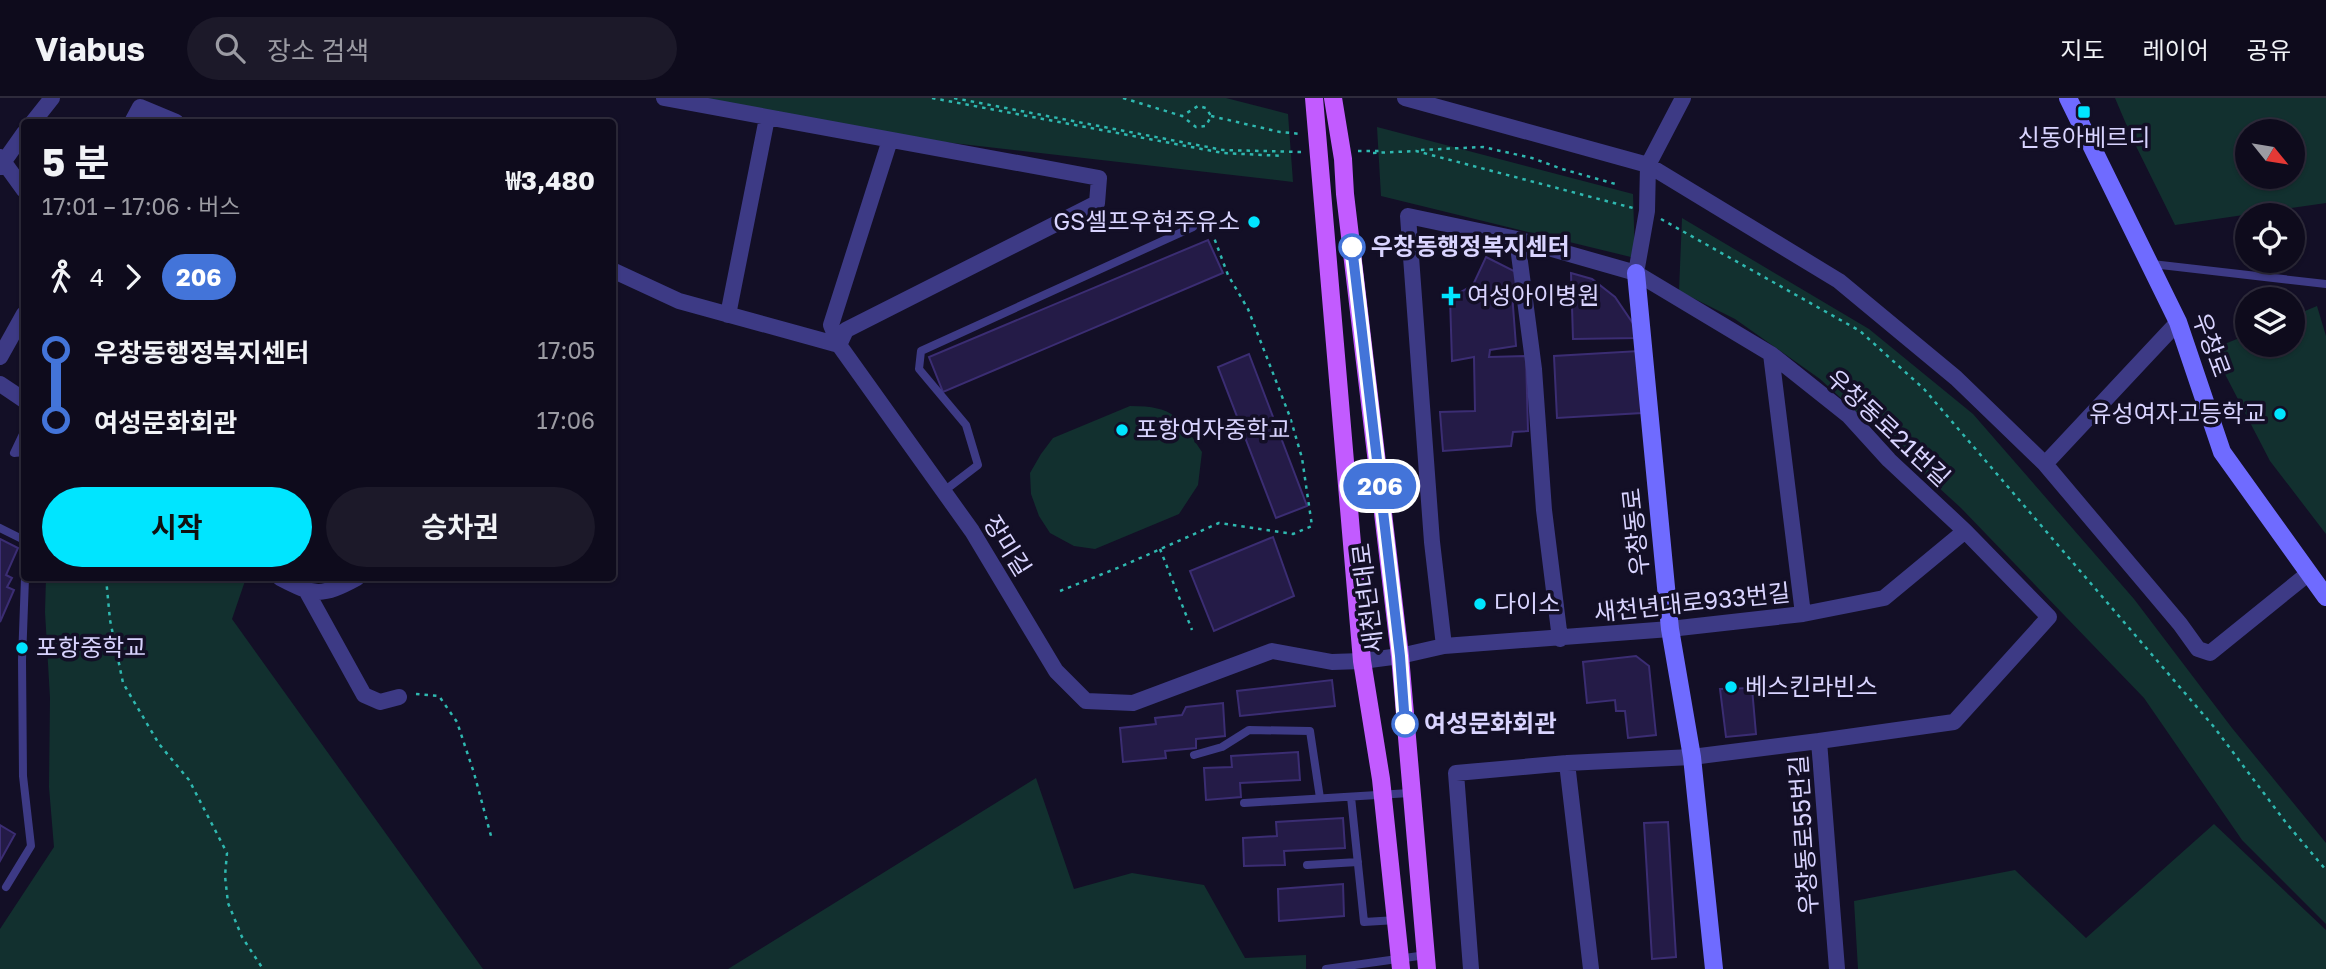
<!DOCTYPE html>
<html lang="ko">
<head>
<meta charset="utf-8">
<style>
	:root { --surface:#0e0b1c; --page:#1c1929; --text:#f1f3f6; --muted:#9b9ba3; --line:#2e2b3b; --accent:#00e5ff }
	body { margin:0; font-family:"Golos Text","Noto Sans KR",sans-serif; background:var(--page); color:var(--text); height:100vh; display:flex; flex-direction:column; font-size:26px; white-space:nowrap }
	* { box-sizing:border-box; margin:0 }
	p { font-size:23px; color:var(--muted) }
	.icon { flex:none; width:38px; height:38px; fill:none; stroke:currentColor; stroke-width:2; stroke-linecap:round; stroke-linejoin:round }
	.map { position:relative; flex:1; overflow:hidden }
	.side { position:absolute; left:21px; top:21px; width:595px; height:462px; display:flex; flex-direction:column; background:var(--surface); border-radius:7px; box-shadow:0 2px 5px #0004,0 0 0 2px var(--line) }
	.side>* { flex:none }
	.badge { padding:0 14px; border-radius:23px; font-size:24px; line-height:46px }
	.needle { width:46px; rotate:120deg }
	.buttons { position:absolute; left:2235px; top:21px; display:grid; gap:14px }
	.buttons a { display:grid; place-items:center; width:70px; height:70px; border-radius:50%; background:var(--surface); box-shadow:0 2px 5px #0004,0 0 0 2px var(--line); font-size:35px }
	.map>.badge { position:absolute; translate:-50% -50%; box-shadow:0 0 0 4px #fff }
	.legs { display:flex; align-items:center; gap:10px; height:77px; padding:0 21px; font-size:23px }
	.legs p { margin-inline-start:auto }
	.summary { display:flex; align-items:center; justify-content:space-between; height:119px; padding:0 21px }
	h1 { font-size:38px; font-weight:700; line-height:52px }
	.primary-button { display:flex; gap:14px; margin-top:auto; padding:14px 21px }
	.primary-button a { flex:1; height:80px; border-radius:42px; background:var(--accent); color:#111; font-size:28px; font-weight:700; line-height:80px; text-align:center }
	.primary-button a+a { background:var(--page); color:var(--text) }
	ul { padding:0 21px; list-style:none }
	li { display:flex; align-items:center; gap:24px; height:70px; font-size:26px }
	li i { display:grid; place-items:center; width:10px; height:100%; margin:0 9px; background:currentColor }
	li i::after { content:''; width:18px; height:18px; margin:-9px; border:5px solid; border-radius:50%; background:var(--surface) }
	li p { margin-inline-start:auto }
	li:first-child i { background:linear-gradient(#0000 50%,currentColor 0) }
	li:last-child i { background:linear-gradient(currentColor 50%,#0000 0) }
	header { display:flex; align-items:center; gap:42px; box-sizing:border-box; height:98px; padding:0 35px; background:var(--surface); border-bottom:2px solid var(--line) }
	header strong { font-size:33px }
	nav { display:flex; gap:38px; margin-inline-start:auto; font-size:24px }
	.search { width:490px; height:63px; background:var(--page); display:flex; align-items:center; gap:18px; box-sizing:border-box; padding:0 24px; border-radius:38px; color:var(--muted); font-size:26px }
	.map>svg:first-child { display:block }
	.green { fill:#12302f; fill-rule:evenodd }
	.building { fill:#241b47; stroke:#3b2d73; stroke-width:2 }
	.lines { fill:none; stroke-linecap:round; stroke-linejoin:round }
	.path { stroke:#2fb8b0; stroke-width:2.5; stroke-dasharray:3.5 5; stroke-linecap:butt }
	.service { stroke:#3d3a85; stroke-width:8 }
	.minor { stroke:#3d3a85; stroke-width:16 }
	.secondary { stroke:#6f6bff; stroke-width:18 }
	.primary { stroke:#c25bff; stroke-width:18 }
	.line-1-casing { stroke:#fff; stroke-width:16 }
	.line-1 { stroke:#4374d9; stroke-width:10 }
	.poi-dot { fill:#00e5ff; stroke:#130f26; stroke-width:2.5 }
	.stop-1-dot { fill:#fff; stroke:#4374d9; stroke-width:3.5 }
	.labels { text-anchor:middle; stroke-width:7; stroke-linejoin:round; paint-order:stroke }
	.poi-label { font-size:24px; fill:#d9d4ff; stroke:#130f26; text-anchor:start }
	.stop-label { font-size:24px; font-weight:bold; fill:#d9d4ff; stroke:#130f26; text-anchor:start }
	.street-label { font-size:24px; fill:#d9d4ff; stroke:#130f26 }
</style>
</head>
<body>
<header>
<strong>Viabus</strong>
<div class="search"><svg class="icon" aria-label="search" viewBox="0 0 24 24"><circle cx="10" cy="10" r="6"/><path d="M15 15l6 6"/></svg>장소 검색</div>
<nav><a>지도</a><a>레이어</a><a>공유</a></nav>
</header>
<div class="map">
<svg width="2326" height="871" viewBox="0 0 2326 871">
	<rect width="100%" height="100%" fill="#130f26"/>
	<path class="green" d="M665 0H1226L1288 16 1293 84 813 29Z
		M2115 0H2326V105L2175 127 2132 40ZM2247 33H2292V79H2247Z
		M1377 29 1633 96 1635 160 1381 98Z
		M1682 120 1869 231 1973 316 2134 501 2232 630 2326 745V826L2242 742 2144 600 1961 410 1820 281 1735 221 1679 193Z
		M2317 208 2326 238V436L2270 363 2212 251 2247 237V247H2292L2293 218Z
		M1130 308C1175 308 1180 320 1202 354L1198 387 1179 416 1095 451 1074 448 1050 435 1039 418 1031 396 1030 375 1041 356 1053 340Z
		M46 480H246L232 521 483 871H0V831L54 749 49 689 50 600 45 514Z
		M1036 680 1074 791 1132 775 1204 787 1245 860 1306 857V871H728Z
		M2214 726 2326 832V871H1858L1854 803 2015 772 2086 840Z"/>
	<path class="building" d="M1208 142 1223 175 943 294 929 259Z
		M1486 159 1518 175V196L1512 195 1516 248 1490 252 1489 259 1526 258 1528 333 1513 334 1511 348 1443 353 1440 314 1475 313 1474 259 1452 263 1450 200 1473 187Z
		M1571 175 1592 181 1615 199 1634 227 1638 240 1573 241Z
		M1639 253 1642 315 1557 320 1554 258Z
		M1249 256 1307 408 1276 420 1218 269Z
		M1273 439 1294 498 1214 533 1190 473Z
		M0 441 18 450 6 477 12 480 7 489 14 492 0 524Z
		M1636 558 1649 568 1656 637 1628 640 1625 613H1616L1615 602 1587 605 1583 564Z
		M1332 582 1335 608 1240 618 1237 593Z
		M1752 590 1756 636 1726 639 1720 591Z
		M1223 605 1225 638 1196 641V650L1165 653 1166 660 1123 664 1120 630 1156 626 1155 620 1182 617 1186 609Z
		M1298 654 1300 682 1240 685 1241 699 1206 702 1204 670 1232 669 1231 658Z
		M1343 720 1345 750 1284 753 1285 767 1244 768 1243 740 1277 738 1276 724Z
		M1668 724 1676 859 1652 861 1644 725Z
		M0 727 15 736 0 763Z
		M1343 786 1344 818 1279 823 1278 791Z"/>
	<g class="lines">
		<path class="path" d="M932 0 1223 55 1283 58
			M954 0 1223 52 1302 54
			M1123 0 1182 18 1196 29 1206 28 1211 18 1206 10 1198 8 1182 18
			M1211 18 1280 34 1301 36
			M1421 52 1483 49 1532 60 1562 71 1619 87
			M1358 53H1379
			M1373 55 1416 53 1633 110
			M1661 121 1860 233 1924 291 2214 629 2287 726 2326 772
			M1160 451 1192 532
			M106 480 110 522 123 585 159 646 189 682 227 755 225 778 228 805 242 839 263 871
			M1060 493 1120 469 1219 425 1293 436 1312 428 1302 360 1290 319 1248 211 1228 177 1210 129H1205
			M416 596 439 598 457 624 474 675 491 738"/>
		<path class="service" d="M2152 166 2326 186
			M24 334 14 355 24 354
			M944 393 978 367 966 327 919 271 921 253 1193 129
			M0 430 24 442
			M1194 657 1222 649 1249 632 1310 633 1320 700
			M1351 699 1364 824 1397 822
			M1244 705 1410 695
			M1307 767 1358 764
			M6 789 31 748 23 678 22 562 25 480
			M1326 871 1426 857"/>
		<path class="minor" d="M664 0 1099 80 1097 105 846 232 839 247
			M1405 0 1648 67 1839 183 1956 280 2045 366 2180 526 2198 551 2210 555 2309 475
			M33 24 52 0
			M132 24 140 9 176 24
			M890 42 831 227 839 247 972 433 1056 573 1086 603 1133 605 1272 553 1332 564 1362 563 1400 558 1444 548 1670 531 1803 516 1884 500 1965 433
			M0 59 24 92
			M0 69 24 35
			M1517 141 1534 271 1544 412 1560 541
			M612 172 679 203 839 247
			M1636 175 1647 113 1648 67 1683 0
			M728 217 767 20
			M1771 256 1803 516
			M0 259 24 216
			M0 286 24 302
			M2045 366 2178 224
			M280 480C314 498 322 499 357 480
			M307 494 364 597 380 604 399 599
			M1444 548 1432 444 1408 118 1517 141 1636 175 1771 256 1849 318 1889 362 1965 433 2049 519 1954 624 1819 643
			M1567 665 1591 871
			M1471 871 1456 675 1567 665 1692 659 1819 643 1837 871"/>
		<path class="secondary" d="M2068 0 2178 224 2222 354 2326 499
			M1636 175 1670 531 1692 659 1714 871"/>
		<path class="primary" d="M1314 0 1362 563 1381 681 1401 871
			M1333 0 1343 61 1345 96 1400 558 1427 871"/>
	</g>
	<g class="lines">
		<g class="line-1-casing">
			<path id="line-1" d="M1352 149 1400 558 1405 626"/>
		</g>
		<use href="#line-1" class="line-1"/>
	</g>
	<g class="poi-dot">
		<rect x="2077" y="7" width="14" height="14" rx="3.5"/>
		<circle cx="1254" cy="124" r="7"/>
		<path d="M1447.5 187.5h7v7h7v7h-7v7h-7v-7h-7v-7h7z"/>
		<circle cx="2280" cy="316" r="7"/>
		<circle cx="1122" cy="332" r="7"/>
		<circle cx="1480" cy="506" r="7"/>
		<circle cx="22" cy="550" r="7"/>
		<circle cx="1731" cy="589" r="7"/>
	</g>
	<g class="stop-1-dot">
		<circle cx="1352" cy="149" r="12"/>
		<circle cx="1405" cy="626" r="12"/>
	</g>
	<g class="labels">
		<g class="poi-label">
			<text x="2084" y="48" text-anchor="middle">신동아베르디</text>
			<text x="1240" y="132" text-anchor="end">GS셀프우현주유소</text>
			<text x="1467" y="206">여성아이병원</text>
			<text x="2266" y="324" text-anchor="end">유성여자고등학교</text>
			<text x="1136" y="340">포항여자중학교</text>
			<text x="1494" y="514">다이소</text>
			<text x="36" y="558">포항중학교</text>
			<text x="1745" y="597">베스킨라빈스</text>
		</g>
		<g class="stop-label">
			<text x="1371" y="157">우창동행정복지센터</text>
			<text x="1424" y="634">여성문화회관</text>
		</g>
		<g class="street-label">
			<text transform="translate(2211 247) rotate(70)" y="8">우창로</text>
			<text transform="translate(1888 330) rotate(43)" y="8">우창동로21번길</text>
			<text transform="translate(1636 434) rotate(-96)" y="8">우창동로</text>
			<text transform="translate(1007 448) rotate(58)" y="8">장미길</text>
			<text transform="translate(1368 500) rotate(-97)" y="8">새천년대로</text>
			<text transform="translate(1692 505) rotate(-6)" y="8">새천년대로933번길</text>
			<text transform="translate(1804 737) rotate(-94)" y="8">우창동로55번길</text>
		</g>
	</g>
</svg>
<div class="buttons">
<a><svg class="needle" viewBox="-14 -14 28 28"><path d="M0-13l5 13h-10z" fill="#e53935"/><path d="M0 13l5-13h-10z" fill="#9b9ba3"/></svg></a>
<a><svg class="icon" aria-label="locate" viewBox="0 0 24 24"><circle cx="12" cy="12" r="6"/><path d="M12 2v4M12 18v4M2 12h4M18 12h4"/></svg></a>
<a><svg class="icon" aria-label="layers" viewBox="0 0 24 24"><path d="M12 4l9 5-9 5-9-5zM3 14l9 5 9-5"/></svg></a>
</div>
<b class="badge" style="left:1380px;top:388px;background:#4374d9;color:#fff">206</b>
<section class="side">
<div class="summary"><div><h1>5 분</h1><p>17:01 – 17:06 · 버스</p></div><b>₩3,480</b></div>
<div class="legs"><svg class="icon" aria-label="walk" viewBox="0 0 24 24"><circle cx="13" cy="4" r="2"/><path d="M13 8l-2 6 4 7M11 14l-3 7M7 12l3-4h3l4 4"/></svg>4<svg class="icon" aria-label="forward" viewBox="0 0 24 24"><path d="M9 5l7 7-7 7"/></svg><b class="badge" style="background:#4374d9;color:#fff">206</b></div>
<ul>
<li><i style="color:#4374d9"></i><b>우창동행정복지센터</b><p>17:05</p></li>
<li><i style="color:#4374d9"></i><b>여성문화회관</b><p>17:06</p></li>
</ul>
<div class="primary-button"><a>시작</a><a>승차권</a></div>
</section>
</div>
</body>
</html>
